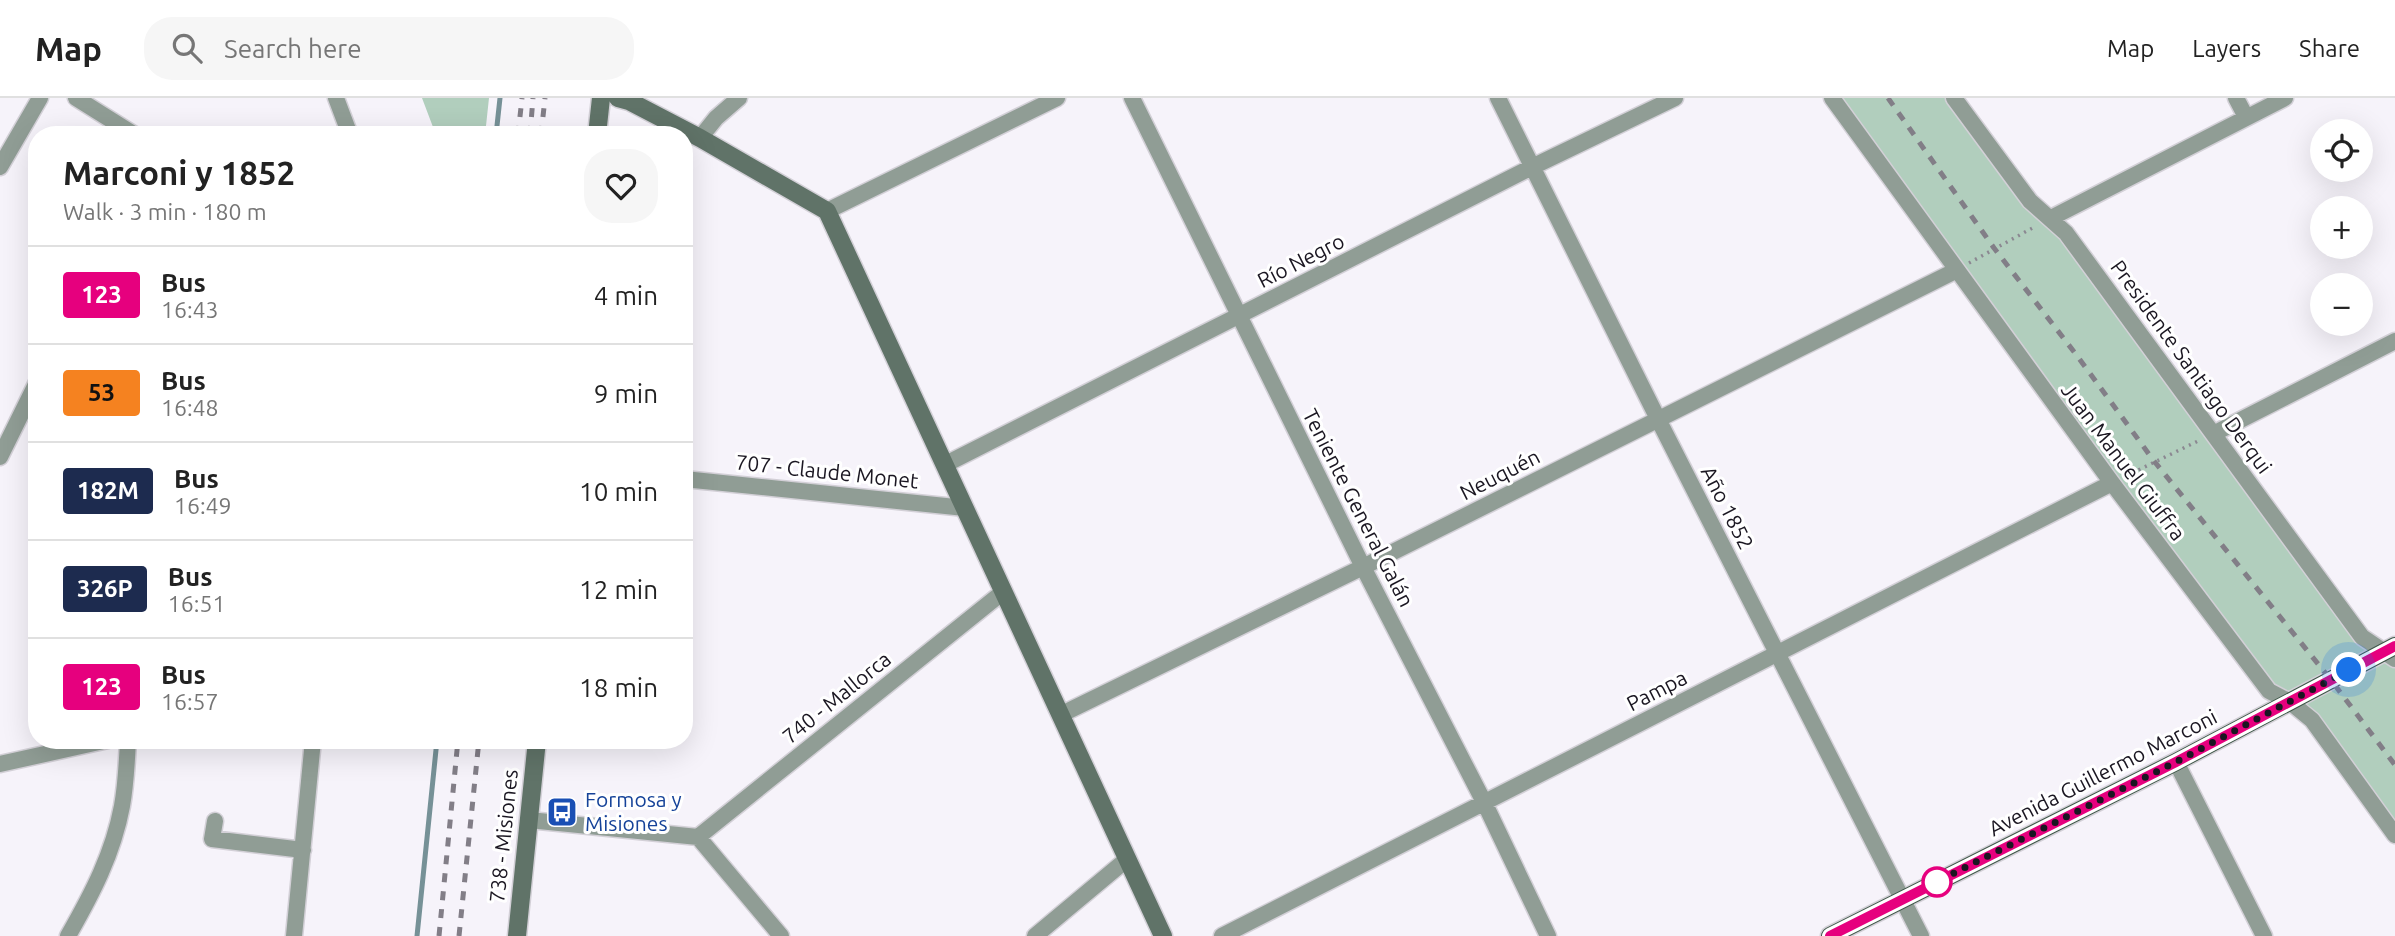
<!DOCTYPE html>
<html lang="en">
<head>
<meta charset="utf-8">
<style>
	:root { --surface:#fff; --page:#f6f6f6; --text:#222; --muted:#767676; --line:#e0e0e0 }
	body { margin:0; font-family:Ubuntu,sans-serif; background:var(--page); color:var(--text); height:100vh; display:flex; flex-direction:column; font-size:26px; white-space:nowrap }
	* { box-sizing:border-box; margin:0 }
	p { font-size:23px; color:var(--muted) }
	.icon { flex:none; width:38px; height:38px; fill:none; stroke:currentColor; stroke-width:2; stroke-linecap:round; stroke-linejoin:round }
	.map { position:relative; flex:1; overflow:hidden }
	.drawer { position:absolute; left:28px; top:28px; width:665px; height:623px; display:flex; flex-direction:column; background:var(--surface); border-radius:28px; box-shadow:0 7px 28px #0002 }
	.drawer>* { flex:none }
	.badge { padding:0 14px; border-radius:5px; font-size:24px; line-height:46px }
	.controls { position:absolute; left:2310px; top:21px; display:grid; gap:14px }
	.controls a { display:grid; place-items:center; width:63px; height:63px; border-radius:50%; background:var(--surface); box-shadow:0 7px 28px #0002; font-size:35px }
	.you { position:absolute; width:35px; height:35px; margin:-18px; border:5px solid #fff; border-radius:50%; background:#1a73e8; box-shadow:0 0 0 10px #1a73e833 }
	.map>.badge { position:absolute; translate:-50% -50%; box-shadow:0 0 0 4px #fff }
	.round { display:grid; place-items:center; flex:none; width:74px; height:74px; border-radius:28px; background:var(--page) }
	.overview { display:flex; align-items:center; justify-content:space-between; height:119px; padding:0 35px }
	h1 { font-size:33px; font-weight:700; line-height:52px }
	ul { padding:0; list-style:none }
	li { display:flex; align-items:center; gap:21px; height:98px; padding:0 35px; border-top:2px solid var(--line) }
	li div { flex:1 }
	li b { display:block; font-size:26px }
	li em { font-style:normal }
	li .badge { min-width:77px; font-weight:700; text-align:center }
	header { display:flex; align-items:center; gap:42px; box-sizing:border-box; height:98px; padding:0 35px; background:var(--surface); border-bottom:2px solid var(--line) }
	header strong { font-size:33px }
	nav { display:flex; gap:38px; margin-inline-start:auto; font-size:24px }
	.search { width:490px; height:63px; background:var(--page); display:flex; align-items:center; gap:18px; box-sizing:border-box; padding:0 24px; border-radius:28px; color:var(--muted); font-size:26px }
	.map>svg:first-child { display:block }
	.green { fill:#b1cebd }
	.lines { fill:none; stroke-linecap:round; stroke-linejoin:round }
	.stream { stroke:#769197; stroke-width:5 }
	.street-casing { stroke:#d3d0d7; stroke-width:19 }
	.secondary-casing { stroke:#d3d0d7; stroke-width:21 }
	.primary-casing { stroke:#d3d0d7; stroke-width:21 }
	.path { stroke:#8b8891; stroke-width:3.5; stroke-dasharray:2 5; stroke-linecap:butt }
	.street { stroke:#909d95; stroke-width:16 }
	.secondary { stroke:#607368; stroke-width:18 }
	.primary { stroke:#3e5648; stroke-width:18 }
	.rail { stroke:#827e87; stroke-width:5; stroke-dasharray:9 9; stroke-linecap:butt }
	.line-casing { stroke:#fff; stroke-width:16 }
	.line { stroke:#e6007e; stroke-width:10 }
	.walk { stroke:#1a1621; stroke-width:7; stroke-dasharray:0 12.6 }
	.stop-dot { fill:#fff; stroke:#e6007e; stroke-width:3.5 }
	.labels { text-anchor:middle; stroke-width:6; stroke-linejoin:round; paint-order:stroke }
	.street-label { font-size:21px; fill:#1a1621; stroke:#fff }
	.transit-label { font-size:21px; fill:#164399; stroke:#fff; text-anchor:start }
</style>
</head>
<body>
<header>
<strong>Map</strong>
<div class="search"><svg class="icon" aria-label="search" viewBox="0 0 24 24"><circle cx="10" cy="10" r="6"/><path d="M15 15l6 6"/></svg>Search here</div>
<nav><a>Map</a><a>Layers</a><a>Share</a></nav>
</header>
<div class="map">
<svg width="2395" height="838" viewBox="0 0 2395 838">
	<rect width="100%" height="100%" fill="#f6f3fa"/>
	<path class="green" d="M422 0H489L485 37H436Z
		M1832 0H1954L2362 539 2395 561V737L2312 622 2276 598Z"/>
	<g class="lines">
		<path class="stream" d="M496 37 500 0
			M417 838 437 642"/>
		<g class="street-casing">
			<path id="street" d="M76 0 135 37
				M336 0 350 37
				M1132 0 1363 469 1485 706 1548 838
				M1498 0 1658 321 1921 838
				M1832 0 2112 385 2269 593 2290 604 2312 622 2395 737
				M1954 0 2030 103 2066 135 2362 539 2395 561
				M2236 0 2246 19
				M700 40 716 20 739 0
				M0 69 40 0
				M827 113 1057 0
				M2051 120 2285 0
				M2215 335 2395 243
				M0 359 37 284
				M946 366 1532 69 1675 0
				M684 381 965 410
				M1062 616 1363 469 1955 173
				M2176 664 2264 838
				M0 666 108 642
				M529 722 698 739 781 838
				M215 723 212 741 303 752
				M698 739 1003 494
				M68 838C92 796 113 756 122 708 126 686 127 664 128 642
				M294 838 313 642
				M1035 838 1126 762
				M1222 838 2112 385"/>
		</g>
		<g class="secondary-casing">
			<path id="secondary" d="M618 0 629 3 700 40 827 113 1163 838
				M597 37 601 0
				M517 838 537 642"/>
		</g>
		<g class="primary-casing">
			<path id="primary" d="M1830 838 2176 664 2395 548"/>
		</g>
		<path class="path" d="M1969 165 2036 128
			M2126 378 2198 343"/>
		<use href="#street" class="street"/>
		<use href="#secondary" class="secondary"/>
		<use href="#primary" class="primary"/>
		<path class="rail" d="M1888 0 1994 150 2078 259 2154 363 2331 582 2395 667
			M518 37 522 0
			M530 37 533 0
			M541 37 545 0
			M439 838 458 642
			M459 838 479 642"/>
	</g>
	<g class="lines">
		<g class="line-casing">
			<path id="line" d="M1830 838 2176 664 2395 548"/>
		</g>
		<use href="#line" class="line"/>
		<path class="walk" d="M1937 784 1934 785 2176 664 2349 572"/>
	</g>
	<defs>
		<g id="bus-square" transform="scale(1.575)"><rect x="-9" y="-9" width="18" height="18" rx="4" fill="#1a4fb4" stroke="#fff"/><path d="M-5-6H5V4H4V6H2V4H-2V6H-4V4H-5ZM-3.5-4V0h7V-4ZM-3.5 1.2v1.5H-2V1.2ZM2 1.2v1.5H3.5V1.2Z" fill="#fff"/></g>
	</defs>
	<g fill-rule="evenodd">
		<use href="#bus-square" x="562" y="714"/>
	</g>
	<circle class="stop-dot" cx="1937" cy="784" r="14"/>
	<g class="labels">
		<g class="street-label">
			<text transform="translate(1301 163) rotate(-27)" y="7">Río Negro</text>
			<text transform="translate(2191 269) rotate(54)" y="7">Presidente Santiago Derqui</text>
			<text transform="translate(2123 364) rotate(53)" y="7">Juan Manuel Giuffra</text>
			<text transform="translate(827 374) rotate(6)" y="7">707 - Claude Monet</text>
			<text transform="translate(1500 377) rotate(-27)" y="7">Neuquén</text>
			<text transform="translate(1358 410) rotate(63)" y="7">Teniente General Galán</text>
			<text transform="translate(1727 410) rotate(63)" y="7">Año 1852</text>
			<text transform="translate(1657 593) rotate(-27)" y="7">Pampa</text>
			<text transform="translate(837 600) rotate(-39)" y="7">740 - Mallorca</text>
			<text transform="translate(2103 675) rotate(-27)" y="7">Avenida Guillermo Marconi</text>
			<text transform="translate(504 738) rotate(-84)" y="7">738 - Misiones</text>
		</g>
		<g class="transit-label">
			<text x="585" y="709">Formosa y<tspan x="585" dy="24">Misiones</tspan></text>
		</g>
	</g>
</svg>
<div class="controls">
<a><svg class="icon" aria-label="locate" viewBox="0 0 24 24"><circle cx="12" cy="12" r="6"/><path d="M12 2v4M12 18v4M2 12h4M18 12h4"/></svg></a>
<a>+</a>
<a>−</a>
</div>
<div class="you" style="left:2349px;top:572px"></div>
<section class="drawer">
<div class="overview"><div><h1>Marconi y 1852</h1><p>Walk · 3 min · 180 m</p></div><a class="round"><svg class="icon" aria-label="heart" viewBox="0 0 24 24"><path d="M12 20l-8-8c-3-5 5-10 8-4 3-6 11-1 8 4z"/></svg></a></div>
<ul>
<li><span class="badge" style="background:#e6007e;color:#fff">123</span><div><b>Bus</b><p>16:43</p></div><em>4 min</em></li>
<li><span class="badge" style="background:#f58220;color:#111">53</span><div><b>Bus</b><p>16:48</p></div><em>9 min</em></li>
<li><span class="badge" style="background:#1d2b4f;color:#fff">182M</span><div><b>Bus</b><p>16:49</p></div><em>10 min</em></li>
<li><span class="badge" style="background:#1d2b4f;color:#fff">326P</span><div><b>Bus</b><p>16:51</p></div><em>12 min</em></li>
<li><span class="badge" style="background:#e6007e;color:#fff">123</span><div><b>Bus</b><p>16:57</p></div><em>18 min</em></li>
</ul>
</section>
</div>
</body>
</html>
